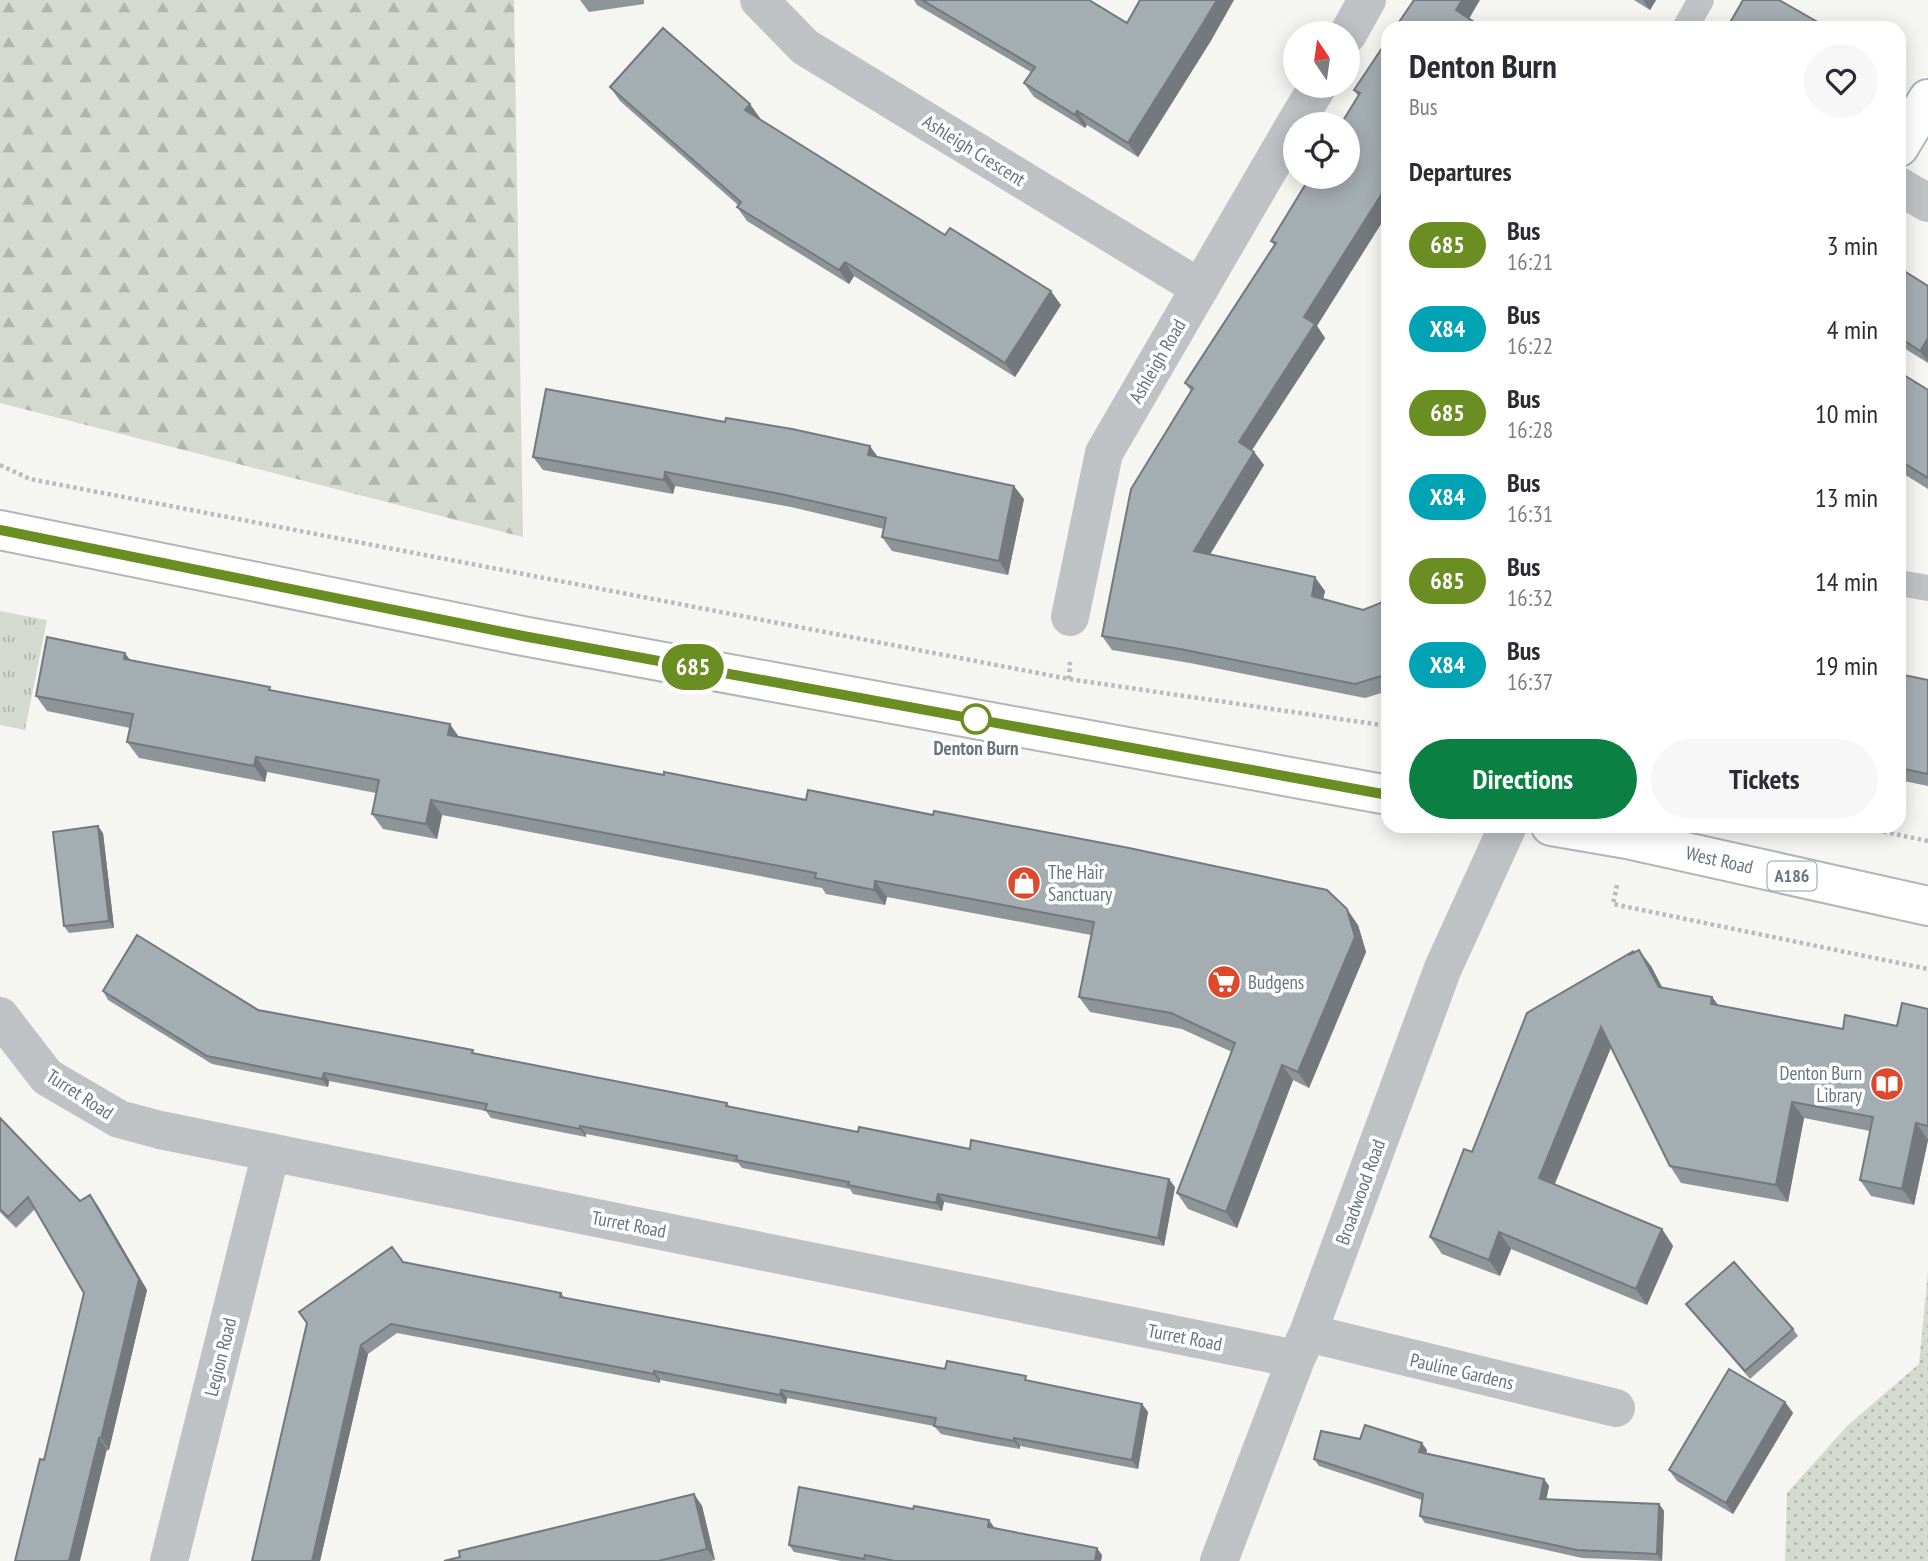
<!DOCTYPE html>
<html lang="en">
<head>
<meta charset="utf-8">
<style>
	:root { --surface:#fff; --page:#f7f7f7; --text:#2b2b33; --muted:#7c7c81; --accent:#0b8043 }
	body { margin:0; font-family:"PT Sans Narrow",sans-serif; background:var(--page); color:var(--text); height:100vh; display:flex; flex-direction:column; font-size:26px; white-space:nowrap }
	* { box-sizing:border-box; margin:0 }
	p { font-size:23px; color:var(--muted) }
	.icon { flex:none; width:38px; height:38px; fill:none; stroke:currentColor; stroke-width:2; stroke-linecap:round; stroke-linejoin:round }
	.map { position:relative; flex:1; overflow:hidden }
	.details { position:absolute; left:1381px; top:21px; width:525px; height:812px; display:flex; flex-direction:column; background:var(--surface); border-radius:21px; box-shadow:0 4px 18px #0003 }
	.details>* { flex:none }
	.badge { padding:0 14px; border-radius:23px; font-size:24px; line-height:46px }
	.needle { width:46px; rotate:347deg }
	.controls { position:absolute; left:1283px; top:21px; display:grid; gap:14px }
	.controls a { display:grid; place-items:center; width:77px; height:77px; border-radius:50%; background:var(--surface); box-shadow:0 4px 18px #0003; font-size:35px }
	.map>.badge { position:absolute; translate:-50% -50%; box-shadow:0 0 0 4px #fff }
	h2 { padding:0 28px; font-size:26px; line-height:63px }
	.round { display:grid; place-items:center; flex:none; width:74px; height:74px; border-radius:37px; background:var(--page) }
	.head { display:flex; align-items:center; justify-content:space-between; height:119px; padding:0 28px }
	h1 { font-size:33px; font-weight:700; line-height:52px }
	.cta { display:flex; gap:14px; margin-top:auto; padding:14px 28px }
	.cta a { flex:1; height:80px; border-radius:42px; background:var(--accent); color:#fff; font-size:28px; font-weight:700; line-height:80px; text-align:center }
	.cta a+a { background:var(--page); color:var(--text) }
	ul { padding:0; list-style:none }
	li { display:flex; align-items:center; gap:21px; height:84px; padding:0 28px }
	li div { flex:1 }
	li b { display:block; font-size:26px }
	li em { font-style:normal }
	li .badge { min-width:77px; font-weight:700; text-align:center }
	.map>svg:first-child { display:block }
	.grass { fill:url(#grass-tufts) }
	.forest { fill:url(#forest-firs) }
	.park { fill:url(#park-dots) }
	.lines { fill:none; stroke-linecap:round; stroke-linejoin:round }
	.secondary-casing { stroke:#b0b6ba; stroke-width:42 }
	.primary-casing { stroke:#b1b6b9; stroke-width:42 }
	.path { stroke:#b8bbbd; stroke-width:4.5; stroke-dasharray:3.5 3.5; stroke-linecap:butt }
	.lane { stroke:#bec2c5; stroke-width:26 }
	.street { stroke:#bec2c5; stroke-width:38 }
	.secondary { stroke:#fff; stroke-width:38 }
	.primary { stroke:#fff; stroke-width:38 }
	.wall { fill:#8d9599 }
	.shaded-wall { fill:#73797d }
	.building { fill:#a4adb2; stroke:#73797d; stroke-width:2 }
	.line-casing { stroke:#fff; stroke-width:16 }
	.line { stroke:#6b8e23; stroke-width:10 }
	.stop-dot { fill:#fff; stroke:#6b8e23; stroke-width:3.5 }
	.labels { text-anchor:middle; stroke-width:7; stroke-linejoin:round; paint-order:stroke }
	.shield { fill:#fff; stroke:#939fa7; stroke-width:2 }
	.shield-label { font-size:18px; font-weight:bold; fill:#657681 }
	.street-label { font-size:19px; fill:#657681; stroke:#fff }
	.stop-label { font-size:19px; font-weight:bold; fill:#657681; stroke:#fff }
	.poi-label { font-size:19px; fill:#657681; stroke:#fff; text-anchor:start }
</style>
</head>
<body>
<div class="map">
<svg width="1928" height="1561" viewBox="0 0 1928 1561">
	<defs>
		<pattern id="grass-tufts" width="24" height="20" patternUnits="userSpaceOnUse" patternTransform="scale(1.75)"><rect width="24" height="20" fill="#d5dad1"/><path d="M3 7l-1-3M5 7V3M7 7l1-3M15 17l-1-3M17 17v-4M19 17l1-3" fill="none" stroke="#b0b5af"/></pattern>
		<pattern id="forest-firs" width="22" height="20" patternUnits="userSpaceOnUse" patternTransform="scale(1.75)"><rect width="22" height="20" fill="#d5dad1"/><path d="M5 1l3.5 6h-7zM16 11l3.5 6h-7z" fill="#b0b5af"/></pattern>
		<pattern id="park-dots" width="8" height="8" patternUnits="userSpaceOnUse" patternTransform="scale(1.75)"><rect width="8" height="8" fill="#d5dad1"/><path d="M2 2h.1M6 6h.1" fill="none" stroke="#b0b5af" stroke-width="1.8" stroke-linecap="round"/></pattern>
	</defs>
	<rect width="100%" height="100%" fill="#f5f5f1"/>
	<path class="grass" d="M0 611 47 620 25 730 0 725Z"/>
	<path class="forest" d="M0 0H514L523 537 0 403Z"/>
	<path class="park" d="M1928 1271V1561H1785L1787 1493 1848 1425 1919 1364Z"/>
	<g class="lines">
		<g class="secondary-casing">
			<path id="secondary" d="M1899 147 1928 99"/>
		</g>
		<g class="primary-casing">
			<g id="primary">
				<path d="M0 530 523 636 1388 795"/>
				<path id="s1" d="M1551 826 1627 839 1928 906"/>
			</g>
		</g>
		<path class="path" d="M0 465 30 479 1069 679 1388 726
			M1069 679 1070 662
			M1856 826 1928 841
			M1617 885 1613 904 1928 969"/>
		<path class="lane" d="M1685 28 1701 0
			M1899 583 1928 588"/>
		<path class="street" d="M759 0 805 47 1200 288
			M1348 34 1367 0
			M1295 124 1318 86
			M1899 186 1928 203
			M1070 617 1104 453 1295 124
			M0 1016 47 1077 119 1119 160 1130 1296 1359
			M1308 1333 1616 1408
			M169 1561 271 1152
			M1219 1561 1296 1359 1308 1333 1443 968 1508 826"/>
		<use href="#secondary" class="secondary"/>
		<use href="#primary" class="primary"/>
	</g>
	<path class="wall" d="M580 0H644V4L589 12Z
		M914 0H1089L1127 23 1212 39 1138 157 1087 125 1085 128 1034 97 1024 83 1031 72 917 5Z
		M1634 0H1656L1650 10Z
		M1388 39 1317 326 1325 338 1252 450 1254 452 1264 465 1210 555 1325 591 1323 599 1363 610 1388 600V691L1365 698 1190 663 1112 650 1102 636 1191 391 1185 383 1274 245 1271 241 1358 96 1354 90Z
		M610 87 760 118 759 119 945 235 1061 305 1015 377 854 276 849 284 747 221 737 207 738 205 620 101Z
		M1899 273 1928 286V363L1899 345Z
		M1899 372 1928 390V489L1899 471Z
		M533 457H878L1024 499 1008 575 892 551 882 537 884 529 791 507 675 486 673 494 543 470Z
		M131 661 271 690 459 737 1358 925 1366 952 1309 1088 1293 1080 1237 1228 1188 1209 1177 1193 1232 1052 1182 1029 1090 1012 1079 997 1091 935 887 897 885 905 826 894 822 888 442 815 437 839 383 829 372 814 376 793 267 772 265 782 139 758 127 742 130 728 47 711 36 696Z
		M1899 674 1928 680V786L1899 780Z
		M103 833 114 928 69 933 64 926Z
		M1651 966 1662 988 1712 997 1718 1005 1843 1029 1897 1026 1928 1009V1140L1914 1205 1871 1196 1860 1180 1870 1131 1804 1118 1788 1202 1681 1183 1670 1166 1611 1047 1555 1184 1662 1229 1673 1246 1647 1305 1511 1249 1500 1276 1442 1254 1430 1237 1472 1152Z
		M103 991 258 1010 727 1103 730 1107 858 1132 1175 1187 1164 1246 944 1202 942 1211 853 1194 850 1189 742 1168 738 1163 586 1134V1137L491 1118 486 1111 329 1081 328 1087 212 1064 108 1000Z
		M0 1118 80 1201 90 1195 98 1206 147 1290 109 1450 44 1460 84 1293 35 1209 16 1228 0 1212Z
		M403 1262 561 1293 564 1297 945 1369 1030 1381 1142 1404 1148 1412 1138 1469 1020 1446V1449L980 1442 941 1434 934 1426 787 1398 786 1404 660 1380V1383L397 1333 368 1354 320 1561H252Z
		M1686 1304 1793 1329 1798 1336 1750 1379Z
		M1785 1402 1793 1413 1733 1514 1677 1481 1669 1470Z
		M1360 1439 1427 1450 1426 1453 1544 1479 1549 1486 1546 1499 1659 1504 1664 1511 1662 1561 1582 1558 1425 1523 1420 1516 1422 1500 1319 1466 1314 1459Z
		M694 1494 702 1506 715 1560 711 1561H444Z
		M994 1527 1102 1555 1101 1561H841L794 1552 789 1545Z"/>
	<path class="shaded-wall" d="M1217 0H1234L1212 39 1138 157 1128 143Z
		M1462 0H1480L1466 24 1456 10Z
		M1643 0H1656L1650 10Z
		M750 104 760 118 754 124 745 110Z
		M1077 111 1087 125 1085 128 1075 115Z
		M1388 184V213L1317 326 1325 338 1248 456 1239 442 1304 317Z
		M845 262 854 276 849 284 839 270Z
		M1051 291 1061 305 1015 377 1005 363Z
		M1928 338V362L1920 351Z
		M870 446 880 460 868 455Z
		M1254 452 1264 465 1203 565 1194 551Z
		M665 472 675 486 673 494 664 480Z
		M1014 486 1024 499 1008 575 999 561Z
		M1315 577 1325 591 1321 610 1312 596Z
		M125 653 136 668 124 659Z
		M450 724 461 740 448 735Z
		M256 757 267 772 265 782 254 766Z
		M431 800 442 815 437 839 426 824Z
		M98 826 103 833 114 928 109 921Z
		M875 881 887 897 885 905 874 890Z
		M1347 909 1358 925 1366 952 1309 1088 1298 1072Z
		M1639 950 1651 966 1671 1004 1659 987Z
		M1712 997 1724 1013 1711 1004Z
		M1601 1027 1613 1043 1550 1194 1539 1178Z
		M1282 1065 1293 1080 1237 1228 1226 1212Z
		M324 1073 329 1081 328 1087 322 1079Z
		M1792 1102 1804 1118 1788 1202 1776 1185Z
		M1916 1123 1928 1140 1914 1205 1902 1189Z
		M580 1126 586 1134V1137L580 1129Z
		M1169 1179 1175 1187 1164 1246 1158 1238Z
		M938 1194 944 1202 942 1211 936 1203Z
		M90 1195 98 1206 147 1290 109 1450 101 1438Z
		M1662 1229 1673 1246 1647 1305 1636 1289Z
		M1499 1232 1511 1249 1500 1276 1489 1260Z
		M361 1345 368 1354 320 1561H312Z
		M654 1371 660 1380V1383L654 1374Z
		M781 1390 787 1398 786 1404 780 1395Z
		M1785 1402 1793 1413 1733 1514 1726 1503Z
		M1142 1404 1148 1412 1138 1469 1132 1460Z
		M99 1438 107 1449 80 1561H69Z
		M1014 1438 1020 1446V1449L1014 1441Z
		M1422 1443 1427 1450 1424 1459 1419 1452Z
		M1544 1479 1549 1486 1545 1506 1540 1499Z
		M694 1494 702 1506 715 1560 707 1549Z
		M1659 1504 1664 1511 1662 1561 1657 1554Z
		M989 1520 994 1527 993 1534 988 1527Z
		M1097 1548 1102 1555 1101 1561H1095Z"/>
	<path class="building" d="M922 0H1089L1127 23 1140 0H1217L1202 25 1128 143 1077 111 1075 115 1024 83 1035 67Z
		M1414 0H1462L1456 10 1483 28H1395Z
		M1743 0H1779L1828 28H1727Z
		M663 28 750 104 745 110 945 235 950 228 1051 291 1005 363 845 262 839 270 737 207 741 202 610 87Z
		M1388 39V184L1304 317 1315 324 1239 442 1254 452 1194 551 1315 577 1312 596 1363 610 1388 600V674L1355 684 1180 649 1102 636 1131 489 1193 388 1185 383 1276 243 1271 241 1310 177H1348V124H1341L1360 93 1354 90Z
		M1901 269 1928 286V338L1920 351 1899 337V273Z
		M1899 372 1928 390V478L1899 460Z
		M546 389 725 422 726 418 792 429 870 446 868 455 1014 486 999 561 882 537 886 518 781 494 665 472 664 480 533 457Z
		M47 637 125 653 124 659 270 687 269 690 450 724 448 735 664 775V772L806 800 808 790 933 815 934 811 1129 848 1327 890 1347 909 1355 937 1298 1072 1282 1065 1226 1212 1177 1193 1235 1043 1171 1013 1079 997 1094 922 875 881 874 890 815 878 816 873 431 800 426 824 372 814 379 780 256 757 254 766 127 742 133 714 36 696Z
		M1899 674 1928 680V774L1899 768Z
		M98 826 109 921 64 926 53 832Z
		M137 935 258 1010 473 1050 472 1053 727 1103 726 1106 858 1132 859 1127 970 1149 971 1140 1169 1179 1158 1238 938 1194 936 1203 848 1185 849 1182 736 1160 737 1156 580 1126V1129L485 1110 487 1104 324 1073 322 1079 207 1056 103 991Z
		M1639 950 1659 987 1712 997 1711 1004 1843 1029 1845 1015 1897 1026 1902 1003 1928 1009V1126L1916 1123 1902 1189 1860 1180 1873 1117 1792 1102 1776 1185 1670 1166 1601 1027 1539 1178 1662 1229 1636 1289 1499 1232 1489 1260 1430 1237 1464 1149 1472 1152 1527 1013 1632 952 1631 954Z
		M0 1118 80 1201 90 1195 139 1279 113 1389 101 1438H99L69 1561H15L40 1459 44 1460 84 1293 28 1197 8 1217 0 1209Z
		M392 1247 403 1262 561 1293 560 1297 945 1369 947 1361 1026 1376 1025 1380 1142 1404 1132 1460 1014 1438V1441L973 1433 934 1426 936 1418 781 1390 780 1395 654 1371V1374L391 1324 361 1345 312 1561H252L307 1323 299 1312Z
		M1734 1262 1793 1329 1745 1371 1686 1304Z
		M1729 1369 1785 1402 1726 1503 1669 1470Z
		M1365 1425 1422 1443 1419 1452 1544 1479 1540 1499 1659 1504 1657 1554 1577 1550 1420 1516 1423 1494 1314 1459 1321 1431 1360 1439Z
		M799 1487 913 1509 914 1506 989 1520 988 1527 1097 1548 1095 1561H895L865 1555 864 1559 789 1545Z
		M694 1494 707 1549 658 1561H444L460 1557 459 1551Z"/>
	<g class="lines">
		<g class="line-casing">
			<path id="line" d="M0 530 523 636 1388 795"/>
		</g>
		<use href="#line" class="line"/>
	</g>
	<defs>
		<g id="shop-disc" transform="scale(1.75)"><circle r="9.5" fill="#dd492a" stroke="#fff"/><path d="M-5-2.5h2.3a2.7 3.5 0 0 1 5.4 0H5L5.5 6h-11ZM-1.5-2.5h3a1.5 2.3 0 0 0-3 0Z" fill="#fff"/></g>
		<g id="supermarket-disc" transform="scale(1.75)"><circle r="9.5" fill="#dd492a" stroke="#fff"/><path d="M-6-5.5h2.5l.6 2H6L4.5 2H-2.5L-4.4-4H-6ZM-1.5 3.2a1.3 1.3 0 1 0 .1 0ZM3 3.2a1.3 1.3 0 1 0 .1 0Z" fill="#fff"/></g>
		<g id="library-disc" transform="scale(1.75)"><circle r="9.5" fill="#dd492a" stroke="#fff"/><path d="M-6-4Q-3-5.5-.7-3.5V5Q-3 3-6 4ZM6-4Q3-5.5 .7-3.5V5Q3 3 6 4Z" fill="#fff"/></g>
	</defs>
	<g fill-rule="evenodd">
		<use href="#shop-disc" x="1024" y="883"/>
		<use href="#supermarket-disc" x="1224" y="982"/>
		<use href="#library-disc" x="1887" y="1084"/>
	</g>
	<circle class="stop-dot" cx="976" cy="719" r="14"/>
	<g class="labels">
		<rect class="shield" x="1767.5" y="861.5" width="49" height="29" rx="5"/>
		<g class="shield-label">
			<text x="1792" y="882">A186</text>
		</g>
		<g class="street-label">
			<text transform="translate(974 150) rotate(32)" y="7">Ashleigh Crescent</text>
			<text transform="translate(1157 361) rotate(-60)" y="7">Ashleigh Road</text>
			<text dy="7" stroke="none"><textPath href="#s1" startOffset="172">West Road</textPath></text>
			<text transform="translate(80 1094) rotate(33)" y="7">Turret Road</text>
			<text transform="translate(1360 1192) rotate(-70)" y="7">Broadwood Road</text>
			<text transform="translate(629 1224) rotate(11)" y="7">Turret Road</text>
			<text transform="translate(1185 1337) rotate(11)" y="7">Turret Road</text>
			<text transform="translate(220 1357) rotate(-76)" y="7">Legion Road</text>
			<text transform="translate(1462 1371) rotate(13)" y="7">Pauline Gardens</text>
		</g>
		<g class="stop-label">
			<text x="976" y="755">Denton Burn</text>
		</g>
		<g class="poi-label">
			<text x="1048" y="879">The Hair<tspan x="1048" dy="22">Sanctuary</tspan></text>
			<text x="1248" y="989">Budgens</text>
			<text x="1862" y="1080" text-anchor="end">Denton Burn<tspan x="1862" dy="22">Library</tspan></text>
		</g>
	</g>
</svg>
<div class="controls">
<a><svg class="needle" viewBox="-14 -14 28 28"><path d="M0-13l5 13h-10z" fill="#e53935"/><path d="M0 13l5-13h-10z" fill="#7c7c81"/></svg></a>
<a><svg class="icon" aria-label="locate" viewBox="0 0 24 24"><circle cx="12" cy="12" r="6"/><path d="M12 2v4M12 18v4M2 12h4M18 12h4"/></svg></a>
</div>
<b class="badge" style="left:693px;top:667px;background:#6b8e23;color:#fff">685</b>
<section class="details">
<div class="head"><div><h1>Denton Burn</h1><p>Bus</p></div><a class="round"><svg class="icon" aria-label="heart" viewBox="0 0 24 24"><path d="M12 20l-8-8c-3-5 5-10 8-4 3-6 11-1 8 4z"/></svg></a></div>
<h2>Departures</h2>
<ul>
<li><span class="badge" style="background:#6b8e23;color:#fff">685</span><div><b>Bus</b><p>16:21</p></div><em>3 min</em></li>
<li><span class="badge" style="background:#00a3b4;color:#fff">X84</span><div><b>Bus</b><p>16:22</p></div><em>4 min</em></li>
<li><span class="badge" style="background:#6b8e23;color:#fff">685</span><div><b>Bus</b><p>16:28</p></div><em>10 min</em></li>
<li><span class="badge" style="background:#00a3b4;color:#fff">X84</span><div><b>Bus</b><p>16:31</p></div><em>13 min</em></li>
<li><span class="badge" style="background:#6b8e23;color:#fff">685</span><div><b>Bus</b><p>16:32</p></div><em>14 min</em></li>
<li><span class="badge" style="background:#00a3b4;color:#fff">X84</span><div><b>Bus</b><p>16:37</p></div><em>19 min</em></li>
</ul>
<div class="cta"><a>Directions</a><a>Tickets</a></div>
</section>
</div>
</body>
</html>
